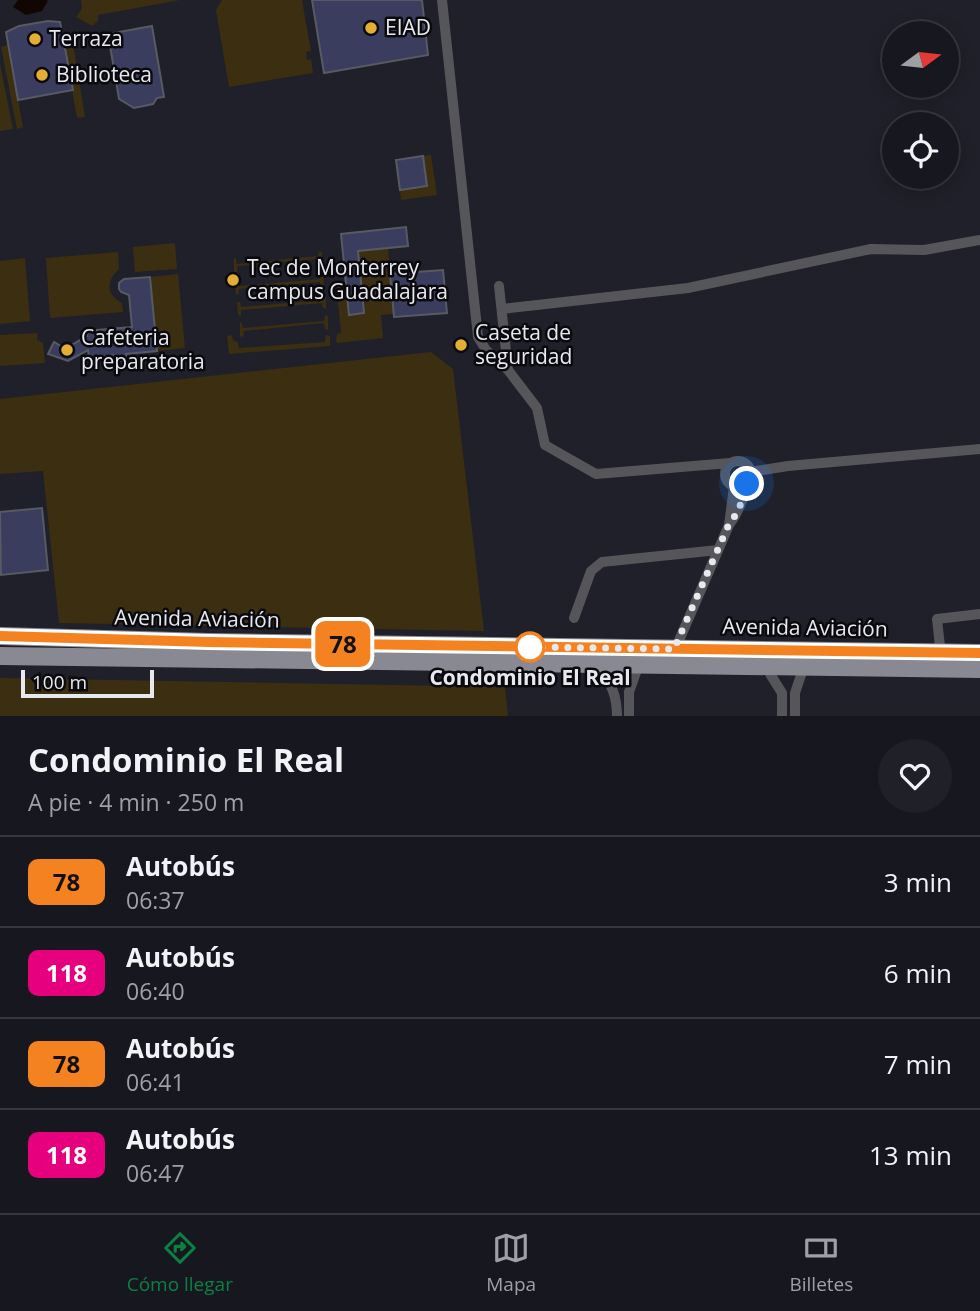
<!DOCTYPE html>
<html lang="es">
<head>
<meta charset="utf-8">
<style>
	:root { --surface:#17181f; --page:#202128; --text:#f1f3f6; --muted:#9ea0a4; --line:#36373d; --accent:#0b8043 }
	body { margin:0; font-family:"Open Sans",sans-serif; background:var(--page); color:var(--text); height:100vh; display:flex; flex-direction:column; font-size:26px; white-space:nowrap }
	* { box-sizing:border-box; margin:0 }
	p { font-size:23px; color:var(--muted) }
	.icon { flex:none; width:38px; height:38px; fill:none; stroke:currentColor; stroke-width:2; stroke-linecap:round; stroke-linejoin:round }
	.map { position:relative; height:716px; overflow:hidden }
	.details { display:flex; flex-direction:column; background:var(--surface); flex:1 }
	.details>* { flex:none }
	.badge { padding:0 14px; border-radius:10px; font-size:24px; line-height:46px }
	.needle { width:46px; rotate:75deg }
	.buttons { position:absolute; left:882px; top:21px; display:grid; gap:14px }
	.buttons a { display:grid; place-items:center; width:77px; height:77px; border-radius:50%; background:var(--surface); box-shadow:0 4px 18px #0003,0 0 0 2px var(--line); font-size:35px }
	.scale { position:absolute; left:21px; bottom:18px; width:133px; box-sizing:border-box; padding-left:7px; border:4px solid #e8e9ef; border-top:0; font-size:19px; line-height:24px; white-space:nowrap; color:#e8e9ef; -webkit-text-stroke:5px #0a0a0e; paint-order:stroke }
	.you { position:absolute; width:35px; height:35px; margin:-18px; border:5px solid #fff; border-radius:50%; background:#1a73e8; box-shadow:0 0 0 10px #1a73e833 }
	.map>.badge { position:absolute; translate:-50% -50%; box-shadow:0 0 0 4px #fff }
	.round { display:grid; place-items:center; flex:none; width:74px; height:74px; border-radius:37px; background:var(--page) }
	.overview { display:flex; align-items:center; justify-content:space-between; height:119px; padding:0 28px }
	h1 { font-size:33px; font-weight:700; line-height:52px }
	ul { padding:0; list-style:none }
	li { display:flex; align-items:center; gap:21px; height:91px; padding:0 28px; border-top:2px solid var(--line) }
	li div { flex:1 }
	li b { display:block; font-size:26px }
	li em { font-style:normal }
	li .badge { min-width:77px; font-weight:700; text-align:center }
	.tabs { display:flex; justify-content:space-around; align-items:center; height:98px; border-top:2px solid var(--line); background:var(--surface); font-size:19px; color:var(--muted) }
	.tabs a { display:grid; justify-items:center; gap:4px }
	.tabs .active { color:var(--accent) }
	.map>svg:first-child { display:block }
	.green { fill:#3c2e11 }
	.water { fill:#120600 }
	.building { fill:#3b3d5e; stroke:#575963; stroke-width:2 }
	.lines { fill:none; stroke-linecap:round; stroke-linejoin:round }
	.street { stroke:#55555a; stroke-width:10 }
	.primary { stroke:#888993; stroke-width:18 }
	.line-casing { stroke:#fff; stroke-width:16 }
	.line { stroke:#f58220; stroke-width:10 }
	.walk { stroke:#e8e9ef; stroke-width:7; stroke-dasharray:0 12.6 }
	.poi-dot { fill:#e4ae35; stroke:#0a0a0e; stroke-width:2.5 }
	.stop-dot { fill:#fff; stroke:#f58220; stroke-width:3.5 }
	.labels { text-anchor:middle; stroke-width:5; stroke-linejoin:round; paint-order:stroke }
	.poi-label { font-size:21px; fill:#e8e9ef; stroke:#0a0a0e; text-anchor:start }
	.street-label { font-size:21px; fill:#e8e9ef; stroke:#0a0a0e }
	.stop-label { font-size:21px; font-weight:bold; fill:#e8e9ef; stroke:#0a0a0e }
</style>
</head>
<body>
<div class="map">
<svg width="980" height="716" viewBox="0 0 980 716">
	<rect width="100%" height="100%" fill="#1f2029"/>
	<path class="green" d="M81 0H180L98 15V21L92 26 76 17 82 8Z
		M222 0H302L311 51 306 52 307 60 311 59 313 73 229 87 216 10Z
		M71 32 85 117 77 118 62 33Z
		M8 45 23 127 17 129 1 47Z
		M0 64 13 129 0 131Z
		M431 155 437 195 401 200 400 190 427 186 423 156Z
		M175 243 177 269 135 272 133 247Z
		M388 248 394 314 381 315 383 338 338 343 336 341 337 334 341 333 336 283 346 282 350 315 364 313 358 251Z
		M319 251 322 252V265H319L318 259 238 266 237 272H234V258L236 259 237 264 318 256Z
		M118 252 119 269C106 281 106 295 122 303L123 312 50 318 46 258Z
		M25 258 30 321 0 324V261Z
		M321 273 323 274 324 288 321 287 320 282 239 289 238 295 236 294 235 281H238L239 286 320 279Z
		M178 274 185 348 157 351 150 277Z
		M323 294 326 295V309L323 308 322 303 241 310V316L238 315 237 302H240L241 307 322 300Z
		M325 315 328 316V330L325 329 324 323 244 331 243 337 240 336V322L242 323 243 328 324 321Z
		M38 333 37 340 43 343 45 363 0 366V335Z
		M231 335 234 341 238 342 239 348 325 342 326 335 330 336V346L229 354 227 336Z
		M431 352 453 369 484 631 59 623 43 471 0 474V399Z
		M0 678 505 687 508 716H0Z"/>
	<path class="water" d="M18 0H46L48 1 42 11 26 15 13 7Z"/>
	<path class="building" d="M312 0H422L428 55 324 73Z
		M48 21 60 22 73 90 18 100 6 32 19 26Z
		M152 26 164 97 157 98 153 104 134 108 119 99 108 34Z
		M423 156 427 186 400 190 396 160Z
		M406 227 408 246 358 251 364 313 349 315 341 234Z
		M443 270 447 313 394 317 390 274Z
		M150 277 157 351 126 354V358L124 361H120L117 359 116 355 89 358 88 350 68 361 48 354 54 342 64 348 68 347 87 336 86 331 132 327 129 295 121 292 119 289V283L124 279Z
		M42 508 48 570 1 575 0 512Z"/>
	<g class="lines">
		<path class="street" d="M442 0 478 337 486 350 508 370
			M499 286 508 370 537 408 545 445 596 474 730 463
			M502 309 688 288 871 249 924 250 980 240
			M725 474a13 13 0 1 1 26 0a13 13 0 1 1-26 0Z
			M750 472 788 466 980 449
			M729 525 734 487
			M574 618 591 571 602 562 718 550
			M674 652 729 525C739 512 743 499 747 484
			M941 656 937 619 980 614
			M598 664C610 683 617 693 617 716
			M765 666 782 693V716
			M629 716V692L639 664
			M795 716V693L804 666"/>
		<path class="primary" d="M0 636 209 642 980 653
			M0 656 980 669"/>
	</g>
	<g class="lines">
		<g class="line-casing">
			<path id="line" d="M0 636 209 642 980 653"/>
		</g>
		<use href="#line" class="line"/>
		<path class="walk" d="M530 647 674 649 729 524C739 512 743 499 747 484"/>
	</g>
	<g class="poi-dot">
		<circle cx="371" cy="28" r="7"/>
		<circle cx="35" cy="39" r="7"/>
		<circle cx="42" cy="75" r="7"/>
		<circle cx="233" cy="280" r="7"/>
		<circle cx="461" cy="345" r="7"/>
		<circle cx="67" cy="350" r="7"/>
	</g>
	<circle class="stop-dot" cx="530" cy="647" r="14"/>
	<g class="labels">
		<g class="poi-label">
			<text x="385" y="35">EIAD</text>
			<text x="49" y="46">Terraza</text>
			<text x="56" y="82">Biblioteca</text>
			<text x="247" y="275">Tec de Monterrey<tspan x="247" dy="24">campus Guadalajara</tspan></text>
			<text x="475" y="340">Caseta de<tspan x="475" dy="24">seguridad</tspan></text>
			<text x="81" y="345">Cafeteria<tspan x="81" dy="24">preparatoria</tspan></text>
		</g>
		<g class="street-label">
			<text transform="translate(197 619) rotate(1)" y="7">Avenida Aviación</text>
			<text transform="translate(805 628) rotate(1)" y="7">Avenida Aviación</text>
		</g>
		<g class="stop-label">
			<text x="530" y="685">Condominio El Real</text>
		</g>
	</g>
</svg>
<div class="buttons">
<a><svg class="needle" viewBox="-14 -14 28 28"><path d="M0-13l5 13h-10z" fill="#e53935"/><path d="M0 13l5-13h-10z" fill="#9ea0a4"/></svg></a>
<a><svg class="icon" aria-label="locate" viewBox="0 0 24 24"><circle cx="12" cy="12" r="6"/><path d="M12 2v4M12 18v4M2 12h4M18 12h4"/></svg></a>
</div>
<div class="scale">100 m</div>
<div class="you" style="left:747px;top:484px"></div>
<b class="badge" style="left:343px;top:644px;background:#f58220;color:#111">78</b>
</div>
<section class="details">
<div class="overview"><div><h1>Condominio El Real</h1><p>A pie · 4 min · 250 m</p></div><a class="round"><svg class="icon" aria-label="heart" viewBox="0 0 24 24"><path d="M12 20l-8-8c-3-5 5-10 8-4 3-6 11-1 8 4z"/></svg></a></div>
<ul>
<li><span class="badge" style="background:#f58220;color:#111">78</span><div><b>Autobús</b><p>06:37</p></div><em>3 min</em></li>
<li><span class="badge" style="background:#e6007e;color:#fff">118</span><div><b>Autobús</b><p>06:40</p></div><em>6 min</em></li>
<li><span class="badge" style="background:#f58220;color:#111">78</span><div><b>Autobús</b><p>06:41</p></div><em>7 min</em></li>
<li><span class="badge" style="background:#e6007e;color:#fff">118</span><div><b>Autobús</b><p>06:47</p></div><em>13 min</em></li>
</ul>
</section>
<nav class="tabs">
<a class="active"><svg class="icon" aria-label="directions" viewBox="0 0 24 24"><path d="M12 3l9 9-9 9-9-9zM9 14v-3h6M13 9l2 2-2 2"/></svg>Cómo llegar</a>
<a><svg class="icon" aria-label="map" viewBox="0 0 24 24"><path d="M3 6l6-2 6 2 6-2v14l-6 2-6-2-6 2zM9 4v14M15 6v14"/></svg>Mapa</a>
<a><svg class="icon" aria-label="tickets" viewBox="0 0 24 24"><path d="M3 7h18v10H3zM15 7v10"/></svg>Billetes</a>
</nav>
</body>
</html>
